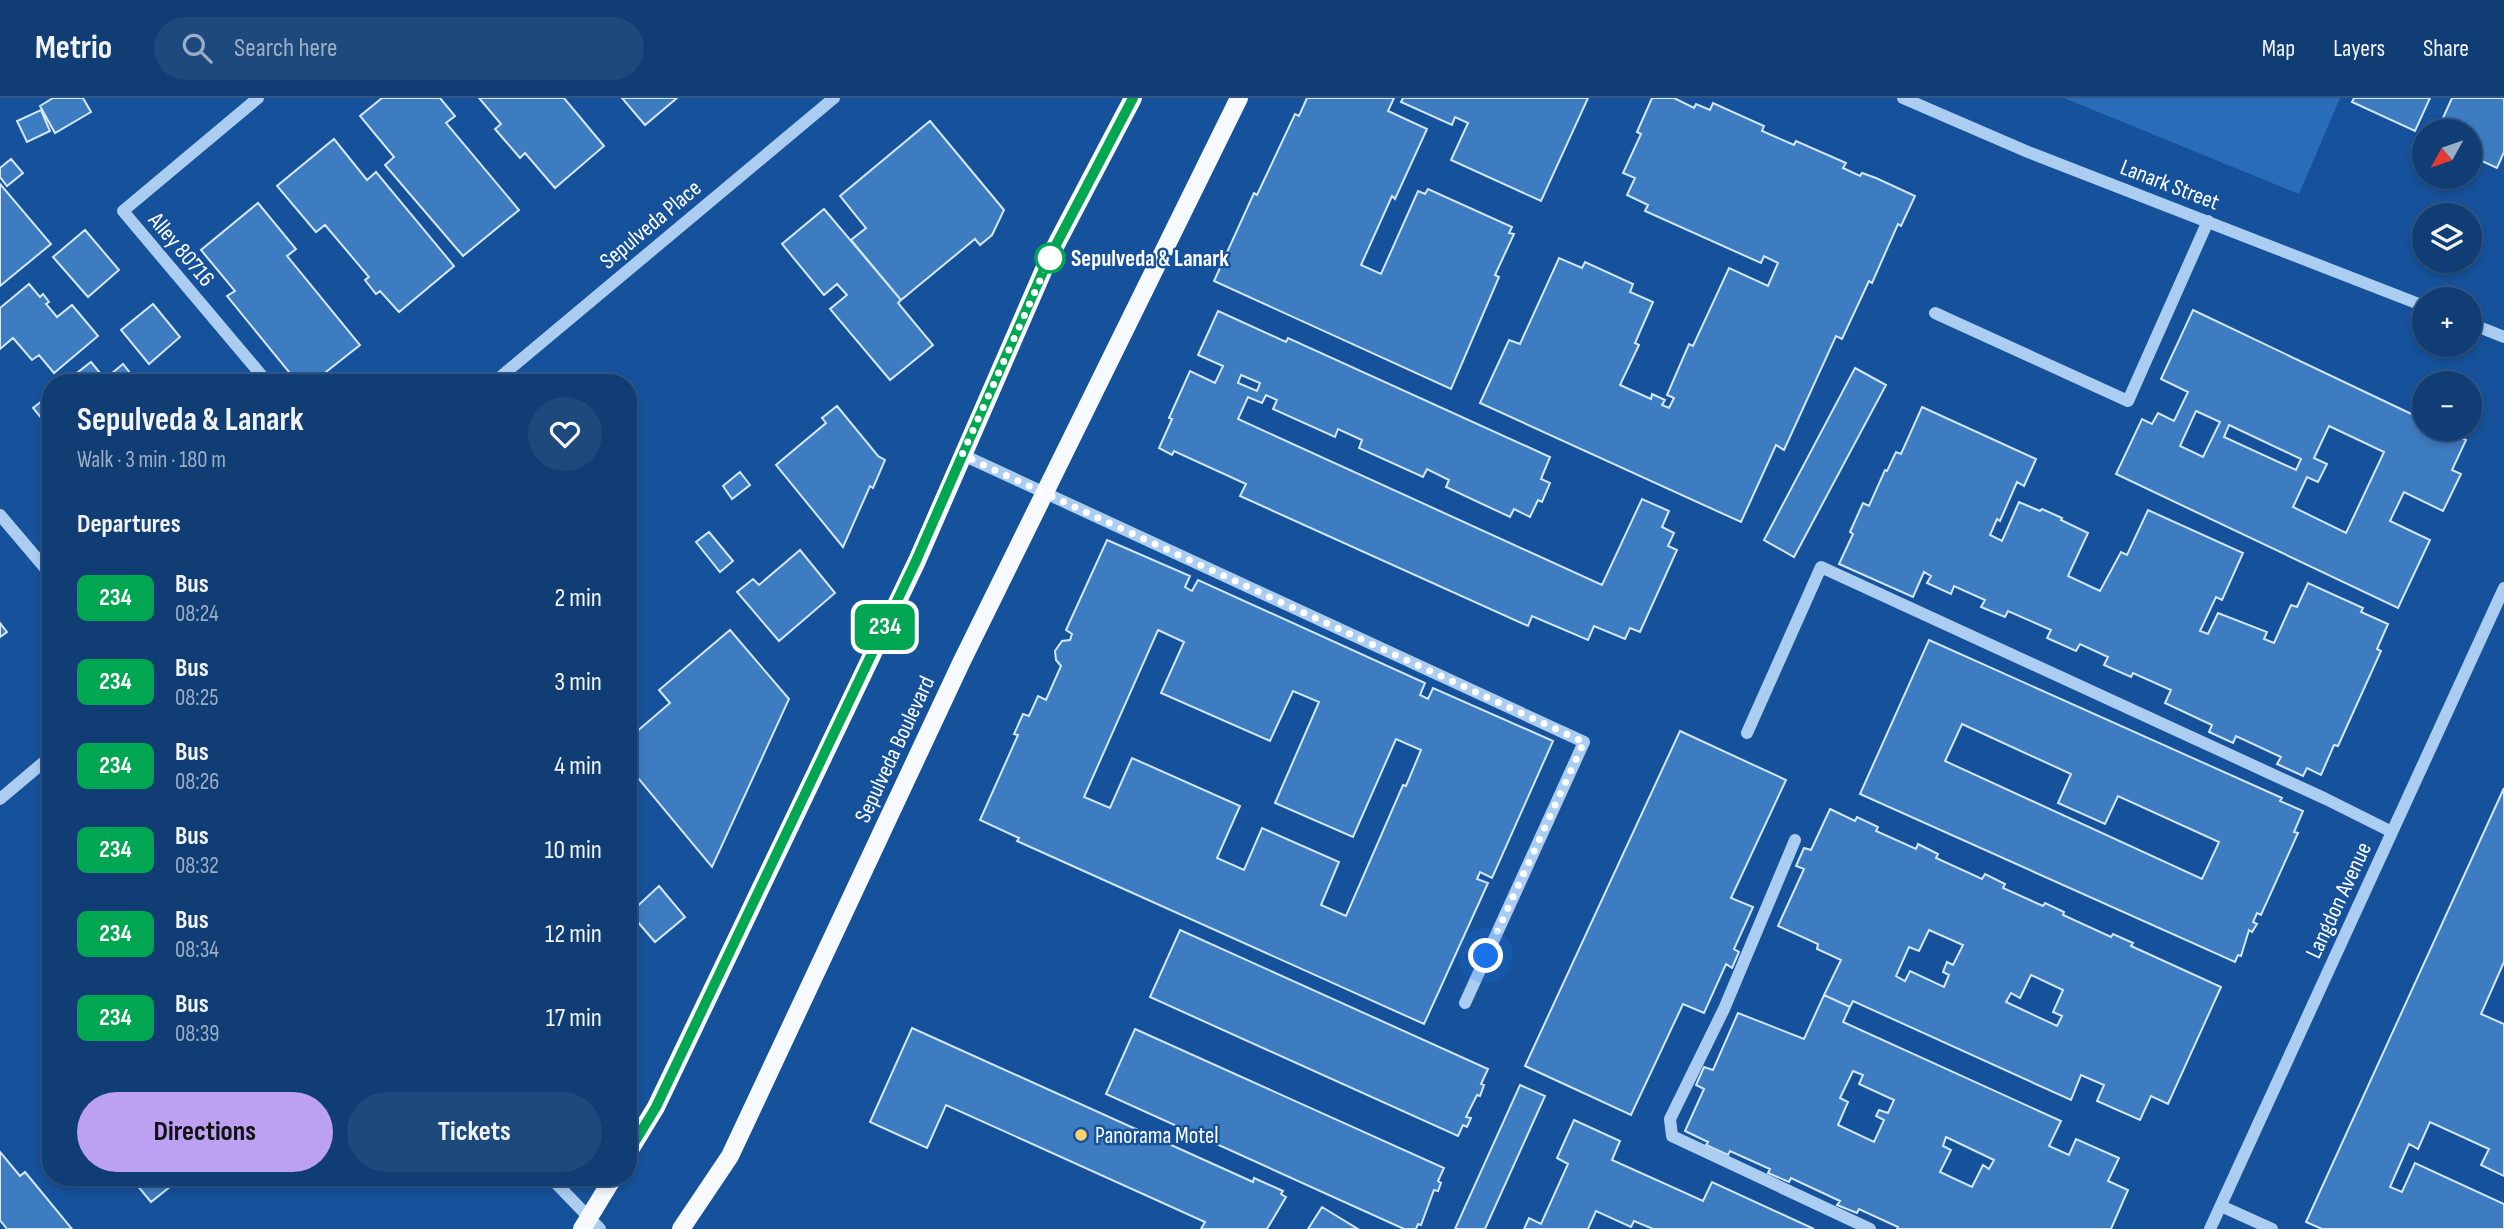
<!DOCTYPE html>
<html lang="en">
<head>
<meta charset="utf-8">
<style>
	:root { --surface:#103e74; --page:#1e497c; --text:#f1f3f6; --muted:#9caec5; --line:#305786; --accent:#bca0f2 }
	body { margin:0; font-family:"Sofia Sans Condensed",sans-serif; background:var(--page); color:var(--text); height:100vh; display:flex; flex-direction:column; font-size:26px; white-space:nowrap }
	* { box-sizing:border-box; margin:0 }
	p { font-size:23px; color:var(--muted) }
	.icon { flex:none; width:38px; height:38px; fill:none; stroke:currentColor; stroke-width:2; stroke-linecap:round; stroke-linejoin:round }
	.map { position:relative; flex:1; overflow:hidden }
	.drawer { position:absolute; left:42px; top:276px; width:595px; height:812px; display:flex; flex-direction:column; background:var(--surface); border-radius:28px; box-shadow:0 4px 10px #0003,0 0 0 2px var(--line) }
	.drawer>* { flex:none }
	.badge { padding:0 14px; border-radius:10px; font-size:24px; line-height:46px }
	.needle { width:46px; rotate:230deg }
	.buttons { position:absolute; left:2412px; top:21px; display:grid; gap:14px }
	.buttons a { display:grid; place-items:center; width:70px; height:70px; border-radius:50%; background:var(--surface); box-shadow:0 4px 10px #0003,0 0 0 2px var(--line); font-size:35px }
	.you { position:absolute; width:35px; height:35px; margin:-18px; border:5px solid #fff; border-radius:50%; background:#1a73e8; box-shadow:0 0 0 10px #1a73e833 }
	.map>.badge { position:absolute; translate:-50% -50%; box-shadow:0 0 0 4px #fff }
	h2 { padding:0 35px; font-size:26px; line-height:63px }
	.round { display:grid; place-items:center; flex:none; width:74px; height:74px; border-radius:37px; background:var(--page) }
	.overview { display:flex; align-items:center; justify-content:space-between; height:119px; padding:0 35px }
	h1 { font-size:33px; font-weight:700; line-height:52px }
	.button { display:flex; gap:14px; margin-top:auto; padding:14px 35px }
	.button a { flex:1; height:80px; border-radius:42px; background:var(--accent); color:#111; font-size:28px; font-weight:700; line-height:80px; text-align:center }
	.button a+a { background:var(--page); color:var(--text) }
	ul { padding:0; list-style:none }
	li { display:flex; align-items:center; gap:21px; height:84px; padding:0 35px }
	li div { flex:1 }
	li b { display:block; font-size:26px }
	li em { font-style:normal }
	li .badge { min-width:77px; font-weight:700; text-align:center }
	header { display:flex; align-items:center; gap:42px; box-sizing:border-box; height:98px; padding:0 35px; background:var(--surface); border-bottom:2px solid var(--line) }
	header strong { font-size:33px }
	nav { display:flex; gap:38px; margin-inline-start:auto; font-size:24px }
	.search { width:490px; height:63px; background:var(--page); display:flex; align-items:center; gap:18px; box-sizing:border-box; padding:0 24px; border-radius:38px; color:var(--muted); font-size:26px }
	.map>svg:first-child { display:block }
	.pitch { fill:#296db8 }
	.building { fill:#3e7cc1; stroke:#d3e7fd; stroke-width:2; fill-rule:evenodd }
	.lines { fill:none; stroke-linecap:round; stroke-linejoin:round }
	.minor { stroke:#abcdf2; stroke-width:12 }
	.major { stroke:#f6faff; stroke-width:18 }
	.line-casing { stroke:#fff; stroke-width:16 }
	.line { stroke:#00a651; stroke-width:10 }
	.walk { stroke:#fff; stroke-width:7; stroke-dasharray:0 12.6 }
	.stop-dot { fill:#fff; stroke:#00a651; stroke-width:3.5 }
	.poi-dot { fill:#ffd26c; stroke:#16529b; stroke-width:2.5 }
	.labels { text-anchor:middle; stroke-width:5; stroke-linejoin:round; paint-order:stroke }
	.street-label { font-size:23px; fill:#fff; stroke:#16529b }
	.stop-label { font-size:23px; font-weight:bold; fill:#fff; stroke:#16529b; text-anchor:start }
	.poi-label { font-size:23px; fill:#fff; stroke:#16529b; text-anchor:start }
</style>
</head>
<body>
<header>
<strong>Metrio</strong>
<div class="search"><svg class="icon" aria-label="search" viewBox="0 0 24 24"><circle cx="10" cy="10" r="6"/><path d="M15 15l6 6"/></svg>Search here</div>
<nav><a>Map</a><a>Layers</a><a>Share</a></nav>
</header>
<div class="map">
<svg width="2504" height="1131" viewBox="0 0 2504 1131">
	<rect width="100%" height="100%" fill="#16529b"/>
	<path class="pitch" d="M2064 0H2340L2299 96Z"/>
	<path class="building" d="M53 0H83L91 14 55 35 40 8Z
		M382 0H440L455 18 446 25 519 112 463 158 385 67 394 59 360 18Z
		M479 0H564L604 48 555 90 525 55 520 60 495 31 501 26Z
		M622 0H677L645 27Z
		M1307 0H1394L1388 13 1427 31 1395 101 1392 98 1361 167 1381 176 1418 93 1425 96 1428 91 1512 129 1509 135 1514 136 1495 177 1499 179 1451 291 1214 183 1254 95 1257 97 1295 16 1299 18Z
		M1403 0H1588L1541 103 1451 62 1468 25 1455 19 1452 27 1401 4Z
		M1652 0H1674L1694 10 1696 6 1710 12 1713 5 1764 28 1762 33 1794 47 1796 43 1846 65 1843 70 1860 78 1862 75 1876 80 1915 98 1901 128 1898 126 1872 185 1869 183 1842 241 1836 238 1784 352 1776 347 1741 424 1480 305 1509 242 1520 246 1559 160 1582 170 1585 164 1633 186 1630 194 1653 204 1635 245 1639 247 1620 287 1651 301 1652 296 1665 302 1662 307 1669 310 1674 300 1667 297 1689 246 1693 248 1729 170 1768 188 1778 165 1764 158 1761 165 1645 113 1648 107 1627 97 1635 80 1623 75 1641 36 1637 34Z
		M2354 0H2430L2415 33 2352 4Z
		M2452 0H2504V54L2497 70 2469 57V33H2437Z
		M41 12 50 33 27 44 17 23Z
		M930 23 1004 112 992 137 980 147 975 141 901 202 851 142 866 130 840 98Z
		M334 41 367 82 376 74 454 168 399 214 380 193 376 196 365 182 369 179 325 127 316 134 277 88Z
		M11 61 23 75 7 88 0 79V70Z
		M0 86 51 146 0 188Z
		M258 105 296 151 287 158 360 247 312 285H298L227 198 235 193 201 152Z
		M824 111 901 202 898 205 933 247 890 282 830 211 847 197 837 186 824 197 782 146Z
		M85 132 119 172 88 199 53 159Z
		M29 186 40 199 43 196 49 204 46 206 57 219 72 207 98 238 54 275 39 257 32 262 13 240 0 251V210Z
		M153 206 180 239 149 266 121 232Z
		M2193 212 2424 322V331H2442L2466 342 2452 372 2461 376 2443 413 2404 394 2390 423 2430 442 2398 510 2116 376 2142 321 2152 326 2158 315 2174 323 2188 294 2161 281ZM2196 313 2220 324 2203 359 2180 348ZM2229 327 2301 361 2296 372 2224 339ZM2329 328 2384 354 2346 435 2293 409 2307 379 2318 384 2327 366 2314 360Z
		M1218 213 1286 244 1288 240 1550 359 1541 381 1550 385 1542 404 1538 402 1530 419 1514 411 1510 419 1446 389 1449 382 1427 371 1423 379 1359 350 1362 342 1338 331 1335 339 1273 311 1277 302 1266 297 1262 305 1248 299 1238 321 1602 487 1642 401 1669 413 1662 429 1674 435 1668 448 1677 452 1640 534 1630 530 1625 541 1594 528 1588 542 1532 518 1528 528 1240 398 1246 386 1174 353 1172 357 1159 350 1172 321 1169 320 1190 273 1215 285 1223 268 1198 257ZM1241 277 1260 285 1257 293 1238 285Z
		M91 264 105 281 123 266 138 285H64Z
		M1855 270 1886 287 1794 459 1764 442Z
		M51 296V332L33 310Z
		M837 308 878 358 885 362 873 390 870 388 843 449 776 367 826 325 822 320Z
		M1922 309 2036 361 2024 388 2017 384 2000 423 1997 421 1990 437 2002 443 2019 404 2040 413 2042 411 2062 420 2061 422 2088 435 2068 478 2100 493 2121 454 2127 457 2148 412 2243 455 2222 502 2216 499 2200 533 2208 536 2218 515 2267 534 2264 541 2274 545 2291 507 2297 509 2308 485 2363 510 2361 514 2388 526 2377 551 2381 553 2338 648 2334 647 2321 677 2307 670 2303 678 2277 666 2281 659 2236 638 2233 645 2209 634 2212 627 2165 605 2171 592 2133 575 2131 579 2104 567 2108 559 2080 546 2076 553 2047 540 2051 532 2008 513 2005 519 1981 509 1985 502 1954 488 1951 496 1927 485 1931 478 1924 474 1913 499 1839 466 1853 436 1850 434 1863 405 1869 408 1885 372 1887 373 1896 354 1901 356Z
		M740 374 750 387 732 401 723 388Z
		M709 434 733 463 720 474 696 444Z
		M1107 442 1190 478 1185 489 1192 493 1198 482 1425 585 1420 597 1428 601 1433 590 1553 643 1492 780 1480 774 1477 781 1488 785 1424 926 1017 743 1019 740 980 722 1018 637 1014 636 1023 616 1029 618 1038 598 1046 602 1061 568 1056 562 1055 553 1062 543 1070 542 1072 536 1066 532ZM1158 532 1184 544 1161 595 1270 643 1293 593 1319 604 1275 705 1353 739 1396 641 1421 652 1406 688 1403 687 1346 818 1321 807 1339 764 1262 730 1244 772 1217 760 1240 708 1132 660 1110 710 1084 699Z
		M800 452 835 495 779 543 737 494 753 481 759 487Z
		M0 525 7 534 0 539Z
		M730 532 789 601 712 769 628 668V641L670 605 659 592Z
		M1929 542 2282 700 2280 703 2303 713 2294 734 2298 735 2261 817 2257 815 2253 824 2257 826 2252 834 2249 832 2241 858 2238 857 2235 864 1860 696ZM1962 626 2071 676 2058 705 2105 726 2118 698 2219 744 2202 781 1945 663Z
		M1680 633 1786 682 1731 800 1753 809 1734 851 1739 854 1732 870 1726 866 1704 915 1683 906 1631 1017 1525 968Z
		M2504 690V864L2481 916 2504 926V1078L2481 1067 2489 1051 2430 1024 2418 1051 2409 1046 2390 1089 2402 1094 2415 1065 2504 1106V1131H2322L2306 1124Z
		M1830 711 1855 723 1857 719 1878 729 1876 733 1916 751 1918 746 1938 756 1936 760 1982 781 1985 776 2005 786 2003 790 2043 808 2045 805 2064 814 2063 817 2111 839 2113 836 2133 845 2131 848 2221 889 2168 1006 2151 998 2140 1022 2097 1003 2104 987 2081 977 2071 1002 1853 903 1850 909 1824 897 1841 862 1817 851 1818 846 1778 828 1804 771 1796 768 1804 750 1811 752ZM1929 832 1963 847 1953 867 1947 864 1943 874 1949 877 1944 889 1910 873 1905 883 1896 878 1909 849 1919 853ZM2031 877 2063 892 2053 914 2062 918 2057 928 2006 904 2011 895 2020 900Z
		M659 788 685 819 655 844 630 815Z
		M1180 832 1488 971 1481 986 1484 987 1480 998 1477 997 1466 1019 1471 1020 1467 1029 1463 1027 1458 1038 1150 899Z
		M1824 897 1850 909 1843 924 2061 1023 2049 1048 2069 1057 2076 1041 2119 1060 2108 1083 2128 1092 2111 1131H1897L1898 1129 1859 1111 1857 1115 1837 1107 1840 1103 1791 1080 1789 1084 1768 1075 1770 1071 1730 1053 1728 1057 1706 1047 1708 1044 1685 1033 1704 991 1696 987 1704 969 1713 972 1738 915 1804 941ZM1853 973 1863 977 1859 986 1894 1002 1888 1015 1879 1012 1876 1018 1884 1022 1874 1044 1838 1027 1848 1004 1840 1000ZM1946 1039 1994 1062 1989 1071 1983 1067 1972 1089 1940 1074 1951 1052 1943 1048Z
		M628 902 636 912 628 927Z
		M912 930 1253 1084 1254 1080 1283 1093 1281 1096 1286 1099 1267 1131H1201L1205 1124 946 1007 927 1050 870 1024Z
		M1135 931 1444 1070 1438 1083 1441 1085 1438 1093 1434 1092 1421 1127 1418 1126 1416 1131H1404L1106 996Z
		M1520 987 1545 998 1485 1131H1455Z
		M1574 1022 1620 1043 1612 1062 1703 1103 1712 1084 1814 1131H1653L1634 1123 1631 1129 1596 1113 1588 1131H1524L1529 1120 1541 1126 1568 1066 1557 1060Z
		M0 1054 20 1078 25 1074 72 1131H7L0 1122Z
		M131 1080H181L151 1104Z
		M1322 1109 1358 1131H1308Z"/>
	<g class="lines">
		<path class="minor" d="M258 0 123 113 268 285
			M1903 0 2028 54 2424 208
			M1935 215 2128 303 2208 123
			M2469 225 2504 239
			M493 285 834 0
			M963 357 1584 644 1465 905
			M0 417 51 477
			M1747 635 1821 469 2326 701 2392 734
			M0 701 51 658
			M1795 742 1724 911 1670 1021 1672 1038 1870 1131
			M551 1080 600 1131
			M2221 1108 2272 1131
			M2210 1131 2504 490"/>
		<path class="major" d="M628 1055 656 1009 917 463 1048 162 1133 0
			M582 1131 613 1080
			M681 1131 730 1058 961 565 1239 0"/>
	</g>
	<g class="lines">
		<g class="line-casing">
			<path id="line" d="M628 1055 656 1009 916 463 1048 162 1133 0"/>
		</g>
		<use href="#line" class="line"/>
		<path class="walk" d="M1050 160 962 357 1584 644 1486 858"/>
	</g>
	<circle class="stop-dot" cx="1050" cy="160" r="14"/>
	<circle class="poi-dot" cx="1081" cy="1037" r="7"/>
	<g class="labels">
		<g class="street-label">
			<text transform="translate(2170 86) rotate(21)" y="8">Lanark Street</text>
			<text transform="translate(650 126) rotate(-40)" y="8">Sepulveda Place</text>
			<text transform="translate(182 151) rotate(50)" y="8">Alley 80716</text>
			<text transform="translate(894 651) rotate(-65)" y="8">Sepulveda Boulevard</text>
			<text transform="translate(2338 802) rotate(-65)" y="8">Langdon Avenue</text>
		</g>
		<g class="stop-label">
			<text x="1071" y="168">Sepulveda &amp; Lanark</text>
		</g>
		<g class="poi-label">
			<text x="1095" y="1045">Panorama Motel</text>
		</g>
	</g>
</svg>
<div class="buttons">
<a><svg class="needle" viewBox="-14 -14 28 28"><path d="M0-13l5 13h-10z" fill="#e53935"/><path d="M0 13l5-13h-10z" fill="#9caec5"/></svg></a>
<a><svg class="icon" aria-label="layers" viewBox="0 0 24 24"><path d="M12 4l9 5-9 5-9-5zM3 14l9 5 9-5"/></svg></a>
<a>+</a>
<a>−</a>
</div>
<div class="you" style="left:1486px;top:858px"></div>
<b class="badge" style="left:885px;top:529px;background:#00a651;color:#fff">234</b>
<section class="drawer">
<div class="overview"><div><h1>Sepulveda &amp; Lanark</h1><p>Walk · 3 min · 180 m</p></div><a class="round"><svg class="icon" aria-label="heart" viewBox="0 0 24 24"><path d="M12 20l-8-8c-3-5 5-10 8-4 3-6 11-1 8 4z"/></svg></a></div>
<h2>Departures</h2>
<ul>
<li><span class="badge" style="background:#00a651;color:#fff">234</span><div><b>Bus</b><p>08:24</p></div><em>2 min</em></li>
<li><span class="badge" style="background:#00a651;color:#fff">234</span><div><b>Bus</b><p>08:25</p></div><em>3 min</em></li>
<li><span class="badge" style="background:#00a651;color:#fff">234</span><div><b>Bus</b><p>08:26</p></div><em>4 min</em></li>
<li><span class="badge" style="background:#00a651;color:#fff">234</span><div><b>Bus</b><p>08:32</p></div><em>10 min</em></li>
<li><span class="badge" style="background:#00a651;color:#fff">234</span><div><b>Bus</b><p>08:34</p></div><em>12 min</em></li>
<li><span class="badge" style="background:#00a651;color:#fff">234</span><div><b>Bus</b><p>08:39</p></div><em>17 min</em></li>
</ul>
<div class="button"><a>Directions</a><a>Tickets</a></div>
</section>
</div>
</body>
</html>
